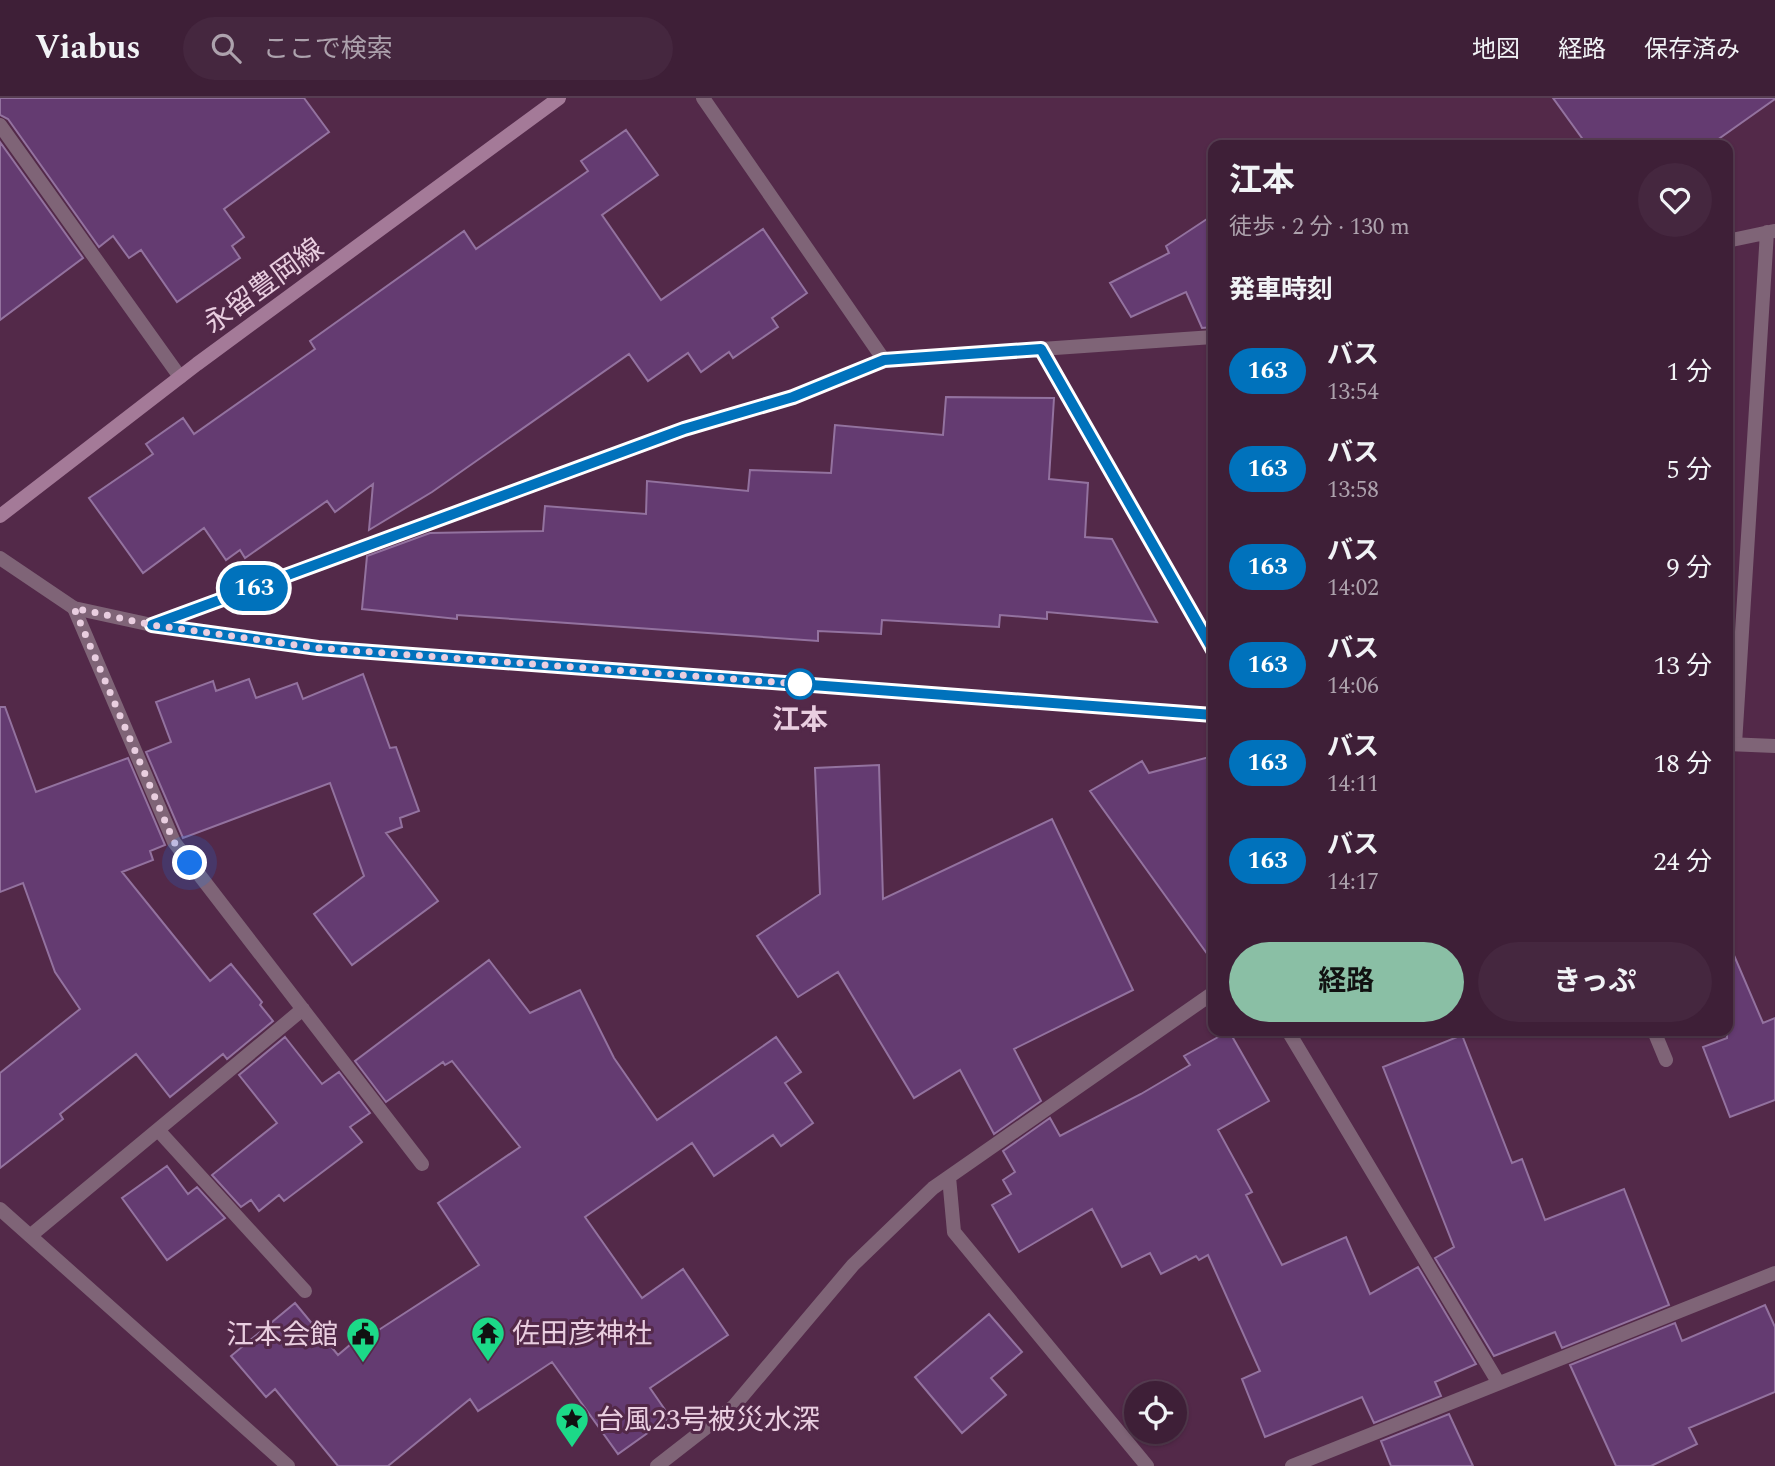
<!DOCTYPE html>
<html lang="ja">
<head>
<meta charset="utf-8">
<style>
	:root { --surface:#3e1f37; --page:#45273f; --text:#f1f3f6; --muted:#ada2ad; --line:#573d52; --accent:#8abfa5 }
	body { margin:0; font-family:Spectral,"Noto Sans JP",serif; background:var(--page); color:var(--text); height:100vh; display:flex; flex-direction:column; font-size:26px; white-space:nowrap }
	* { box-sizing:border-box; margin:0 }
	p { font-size:23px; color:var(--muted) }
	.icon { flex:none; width:38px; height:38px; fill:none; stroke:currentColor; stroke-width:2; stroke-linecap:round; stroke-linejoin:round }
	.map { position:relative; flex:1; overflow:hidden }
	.side { position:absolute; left:1208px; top:42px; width:525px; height:896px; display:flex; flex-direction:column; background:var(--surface); border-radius:14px; box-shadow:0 2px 5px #0004,0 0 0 2px var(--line) }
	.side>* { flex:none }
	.badge { padding:0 14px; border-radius:23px; font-size:24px; line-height:46px }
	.controls { position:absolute; left:1124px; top:1283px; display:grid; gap:14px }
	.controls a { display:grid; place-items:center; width:63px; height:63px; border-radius:50%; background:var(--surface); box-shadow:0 2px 5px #0004,0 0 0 2px var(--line); font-size:35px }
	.you { position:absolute; width:35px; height:35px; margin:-18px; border:5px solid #fff; border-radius:50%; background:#1a73e8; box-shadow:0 0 0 10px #1a73e833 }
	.map>.badge { position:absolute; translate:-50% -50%; box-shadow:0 0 0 4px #fff }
	h2 { padding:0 21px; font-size:26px; line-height:63px }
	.round { display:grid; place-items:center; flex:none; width:74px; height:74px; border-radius:37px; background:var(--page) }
	.summary { display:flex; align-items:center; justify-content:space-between; height:119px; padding:0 21px }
	h1 { font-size:33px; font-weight:700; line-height:52px }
	.button { display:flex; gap:14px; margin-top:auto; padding:14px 21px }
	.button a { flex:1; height:80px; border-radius:42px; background:var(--accent); color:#111; font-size:28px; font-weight:700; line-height:80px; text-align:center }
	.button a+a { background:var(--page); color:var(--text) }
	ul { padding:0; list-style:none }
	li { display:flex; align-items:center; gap:21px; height:98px; padding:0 21px }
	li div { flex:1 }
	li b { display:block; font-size:26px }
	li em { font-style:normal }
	li .badge { min-width:77px; font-weight:700; text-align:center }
	header { display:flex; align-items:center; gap:42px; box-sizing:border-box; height:98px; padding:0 35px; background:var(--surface); border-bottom:2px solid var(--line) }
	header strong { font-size:33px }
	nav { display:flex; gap:38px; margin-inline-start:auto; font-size:24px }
	.search { width:490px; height:63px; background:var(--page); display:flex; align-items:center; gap:18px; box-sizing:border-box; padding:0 24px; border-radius:38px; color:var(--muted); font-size:26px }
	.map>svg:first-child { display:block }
	.building { fill:#643b71; stroke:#93729f; stroke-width:2 }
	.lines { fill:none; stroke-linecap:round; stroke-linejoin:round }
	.minor { stroke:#7f6477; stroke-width:14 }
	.tertiary { stroke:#7f6477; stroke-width:14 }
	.secondary { stroke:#a47a98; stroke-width:14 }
	.line-casing { stroke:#fff; stroke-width:16 }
	.line { stroke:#0072bc; stroke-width:10 }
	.walk { stroke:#e9cee0; stroke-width:7; stroke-dasharray:0 12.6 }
	.stop-dot { fill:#fff; stroke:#0072bc; stroke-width:3.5 }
	.labels { text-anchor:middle; stroke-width:6; stroke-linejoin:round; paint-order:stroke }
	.street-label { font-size:28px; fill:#e9cee0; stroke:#532949 }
	.stop-label { font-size:28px; font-weight:bold; fill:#e9cee0; stroke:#532949 }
	.poi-label { font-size:28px; fill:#e9cee0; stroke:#532949; text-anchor:start }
</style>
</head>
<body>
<header>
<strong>Viabus</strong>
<div class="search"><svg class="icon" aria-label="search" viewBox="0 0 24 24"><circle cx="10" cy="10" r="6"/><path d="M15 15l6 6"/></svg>ここで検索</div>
<nav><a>地図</a><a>経路</a><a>保存済み</a></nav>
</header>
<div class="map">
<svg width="1775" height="1368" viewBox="0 0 1775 1368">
	<rect width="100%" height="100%" fill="#532949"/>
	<path class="building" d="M0 0H304L329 34 224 111 244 139 232 148 240 160 177 204 141 152 129 160 113 138 99 149 8 21 0 17Z
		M1553 0H1775V1L1710 47H1587Z
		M626 32 658 77 602 117 661 202 763 131 807 195 772 220 778 229 733 260 729 254 701 274 688 255 648 283 629 256 432 394 369 432 373 386 335 414 327 403 245 460 240 452 226 462 204 430 143 475 89 400 153 356 146 346 183 320 194 336 315 251 310 243 464 133 476 151 588 73 581 63Z
		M0 44 83 160 0 222Z
		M1213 117V229L1202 230 1186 194 1131 219 1110 185 1169 155 1166 148Z
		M946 299 1054 300 1049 381 1088 385 1085 439 1112 441 1157 524 1047 514V521L1000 517 999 529 882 522 881 536 818 533V543L457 517V521L362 511 367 458 430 435 543 433 545 408 646 416 647 383 748 393 750 372 831 375 835 327 943 337Z
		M363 576 390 650 396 649 419 713 400 720 402 729 386 735 438 803 352 867 314 816 364 778 330 685 183 740 146 654 171 644 156 604 213 583 216 593 249 581 256 600 297 585 303 601Z
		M0 609H5L36 694 128 660 165 747 150 753 153 762 122 774 210 883 231 866 262 904 260 907 273 923 227 961 223 956 170 999 136 956 60 1016 63 1021 0 1070V975L80 911 55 874 23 785 0 794Z
		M1213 658V864L1090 693 1142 663 1149 675Z
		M879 667 883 801 1052 721 1133 892 1014 951 1041 1003 994 1036 960 972 914 1000 838 874 798 899 757 838 820 796 815 670Z
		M1727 841 1763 925 1775 920V1002L1730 1019 1703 949 1727 940Z
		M489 862 530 915 580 892 614 960 657 1022 776 939 801 974 785 985 813 1025 781 1048 773 1037 714 1078 692 1045 585 1119 642 1200 683 1171 728 1237 650 1290 670 1319 618 1356 552 1264 478 1313 470 1301 388 1368H338L275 1291 266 1299 231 1258 295 1205 338 1257 370 1230 374 1235 479 1167 438 1105 520 1049 452 963 445 967 443 964 386 1004 355 963Z
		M1229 933 1269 1003 1218 1032 1252 1094 1246 1097 1282 1167 1346 1139 1370 1196 1418 1169 1476 1266 1435 1284 1441 1298 1374 1325 1362 1299 1265 1339 1242 1281 1260 1273 1208 1157 1199 1162 1196 1158 1161 1176 1150 1155 1122 1169 1092 1111 1019 1154 992 1107 1011 1096 1003 1082 1015 1074 1003 1053 1050 1020 1060 1038 1141 996 1190 967 1184 958Z
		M1462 937 1512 1065 1522 1061 1545 1122 1624 1091 1669 1207 1562 1250 1555 1234 1494 1258 1435 1160 1454 1149 1383 969Z
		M285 939 322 986 339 974 370 1015 350 1029 362 1044 284 1103 279 1097 259 1113 251 1102 241 1109 212 1077 277 1025 239 977Z
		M167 1068 188 1096 197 1089 225 1120 167 1162 122 1100Z
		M1765 1207 1775 1229V1294L1689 1330 1697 1346 1651 1368H1616L1570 1267 1675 1225 1682 1243Z
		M989 1216 1022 1254 991 1280 1006 1297 962 1335 915 1279Z
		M1449 1316 1473 1368H1391L1381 1343Z"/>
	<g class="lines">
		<path class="minor" d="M703 0 884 262
			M0 27 180 279
			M1727 143 1774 133
			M1041 251 1213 552
			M74 510 174 744 422 1066
			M152 527 684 331 793 299 884 262 1213 239
			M1735 646 1767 134
			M1288 933 1498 1284
			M1654 933 1666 962
			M158 1032 305 1193
			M949 1079 954 1134 1147 1368
			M0 1111 288 1368
			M30 1138 303 911
			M657 1368 734 1308 853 1167 933 1090 1213 895
			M1292 1368 1775 1175"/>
		<path class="tertiary" d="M0 460 74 510 152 527 318 550 1213 617
			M1727 646 1775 648"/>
		<path class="secondary" d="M0 418 197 266 559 0"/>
	</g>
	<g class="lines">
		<g class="line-casing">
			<path id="line" d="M1213 552 1041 251 884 262 793 299 684 331 152 527 318 550 1213 617"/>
		</g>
		<use href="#line" class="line"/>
		<path class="walk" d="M190 765 174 744 74 510 152 527 318 550 800 586"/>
	</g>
	<defs>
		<g id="temple-pin" transform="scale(1.75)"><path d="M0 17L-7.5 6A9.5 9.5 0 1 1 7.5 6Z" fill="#1cd988" stroke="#532949"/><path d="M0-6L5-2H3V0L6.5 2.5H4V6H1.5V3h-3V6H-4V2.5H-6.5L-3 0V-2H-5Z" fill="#111"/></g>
		<g id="civic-pin" transform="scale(1.75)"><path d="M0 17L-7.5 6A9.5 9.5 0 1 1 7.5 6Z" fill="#1cd988" stroke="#532949"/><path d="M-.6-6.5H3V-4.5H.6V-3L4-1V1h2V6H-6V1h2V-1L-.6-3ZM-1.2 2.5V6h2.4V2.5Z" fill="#111"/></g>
		<g id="sight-pin" transform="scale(1.75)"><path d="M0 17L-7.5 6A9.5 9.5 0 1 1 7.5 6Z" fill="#1cd988" stroke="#532949"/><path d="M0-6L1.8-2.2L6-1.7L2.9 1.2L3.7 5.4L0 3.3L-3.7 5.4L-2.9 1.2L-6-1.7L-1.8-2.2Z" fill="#111"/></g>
	</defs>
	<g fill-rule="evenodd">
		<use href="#temple-pin" x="488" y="1235"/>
		<use href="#civic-pin" x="363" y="1236"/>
		<use href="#sight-pin" x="572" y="1321"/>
	</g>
	<circle class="stop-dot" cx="800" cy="586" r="14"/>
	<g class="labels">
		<g class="street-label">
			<text transform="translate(263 187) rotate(-36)" y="10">永留豊岡線</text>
		</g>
		<g class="stop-label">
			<text x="800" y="631">江本</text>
		</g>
		<g class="poi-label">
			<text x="512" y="1245">佐田彦神社</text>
			<text x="338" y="1246" text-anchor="end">江本会館</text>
			<text x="596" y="1331">台風23号被災水深</text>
		</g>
	</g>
</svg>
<div class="controls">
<a><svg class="icon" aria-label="locate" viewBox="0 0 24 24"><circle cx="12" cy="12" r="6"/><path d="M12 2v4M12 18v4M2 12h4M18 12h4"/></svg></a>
</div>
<div class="you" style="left:190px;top:765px"></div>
<b class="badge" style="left:254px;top:490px;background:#0072bc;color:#fff">163</b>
<section class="side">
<div class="summary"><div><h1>江本</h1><p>徒歩 · 2 分 · 130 m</p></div><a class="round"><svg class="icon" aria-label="heart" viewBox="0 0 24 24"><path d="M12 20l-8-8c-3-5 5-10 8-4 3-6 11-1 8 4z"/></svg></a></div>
<h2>発車時刻</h2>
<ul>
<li><span class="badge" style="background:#0072bc;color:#fff">163</span><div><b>バス</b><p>13:54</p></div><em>1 分</em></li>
<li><span class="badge" style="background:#0072bc;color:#fff">163</span><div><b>バス</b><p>13:58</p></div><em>5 分</em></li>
<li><span class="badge" style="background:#0072bc;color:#fff">163</span><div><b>バス</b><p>14:02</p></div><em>9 分</em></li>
<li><span class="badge" style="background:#0072bc;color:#fff">163</span><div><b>バス</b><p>14:06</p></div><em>13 分</em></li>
<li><span class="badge" style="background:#0072bc;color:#fff">163</span><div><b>バス</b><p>14:11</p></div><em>18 分</em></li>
<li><span class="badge" style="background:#0072bc;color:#fff">163</span><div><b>バス</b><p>14:17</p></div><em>24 分</em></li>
</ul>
<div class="button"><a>経路</a><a>きっぷ</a></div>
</section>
</div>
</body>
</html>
